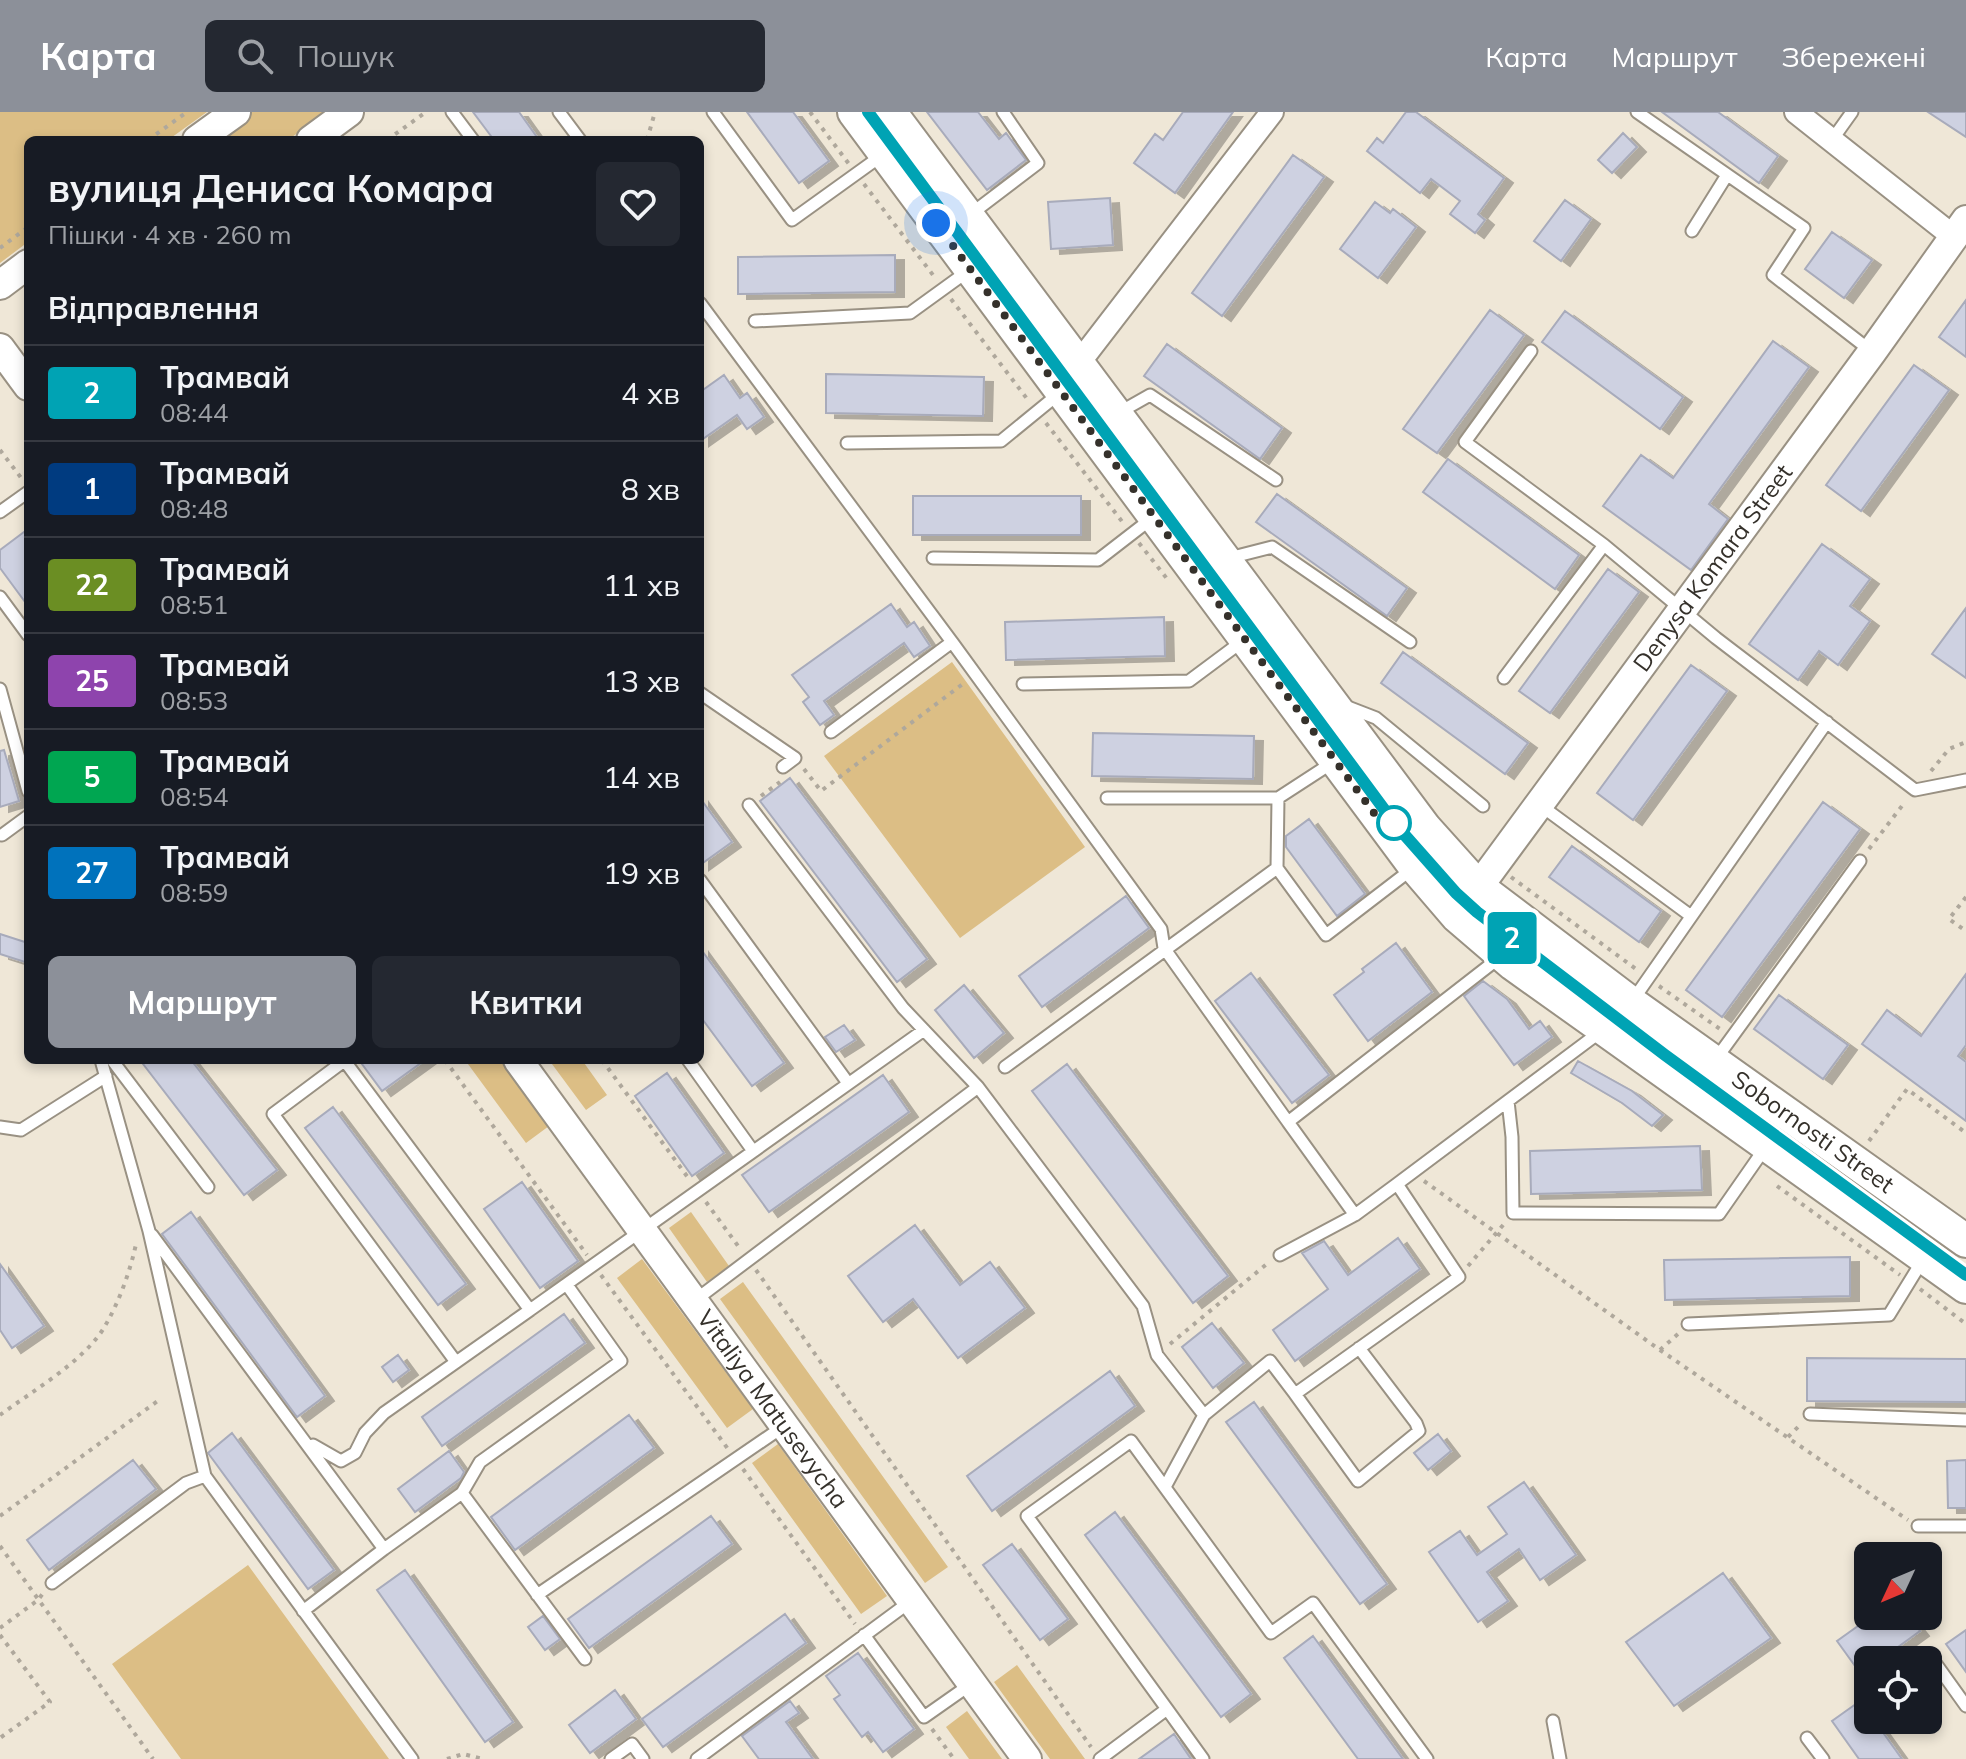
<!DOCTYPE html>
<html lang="uk">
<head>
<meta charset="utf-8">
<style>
	:root { --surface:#171b24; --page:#242831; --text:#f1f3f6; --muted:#9ea1a6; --line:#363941; --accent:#8c9099 }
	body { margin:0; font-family:Mulish,sans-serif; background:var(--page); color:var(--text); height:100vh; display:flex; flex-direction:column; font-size:30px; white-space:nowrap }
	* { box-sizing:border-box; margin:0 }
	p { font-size:26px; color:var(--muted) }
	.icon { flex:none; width:44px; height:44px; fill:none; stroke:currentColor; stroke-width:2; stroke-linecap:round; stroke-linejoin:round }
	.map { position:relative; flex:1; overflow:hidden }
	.sheet { position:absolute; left:24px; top:24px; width:680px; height:928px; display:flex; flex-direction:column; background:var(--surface); border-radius:12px; box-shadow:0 4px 12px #0003 }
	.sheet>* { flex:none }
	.badge { padding:0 16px; border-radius:6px; font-size:28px; line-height:52px }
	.needle { width:52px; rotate:226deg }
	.controls { position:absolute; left:1854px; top:1430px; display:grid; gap:16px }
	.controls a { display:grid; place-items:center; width:88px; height:88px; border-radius:12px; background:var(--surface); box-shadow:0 4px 12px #0003; font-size:40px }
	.you { position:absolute; width:40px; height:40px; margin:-20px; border:6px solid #fff; border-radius:50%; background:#1a73e8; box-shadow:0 0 0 12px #1a73e833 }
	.map>.badge { position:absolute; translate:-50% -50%; box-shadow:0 0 0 4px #fff }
	h2 { padding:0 24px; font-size:30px; line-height:72px }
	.round { display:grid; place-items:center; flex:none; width:84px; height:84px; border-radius:12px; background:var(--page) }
	.head { display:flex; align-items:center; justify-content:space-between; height:136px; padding:0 24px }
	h1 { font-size:38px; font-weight:700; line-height:60px }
	.action { display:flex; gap:16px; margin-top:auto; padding:16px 24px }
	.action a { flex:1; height:92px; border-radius:12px; background:var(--accent); color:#fff; font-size:32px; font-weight:700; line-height:92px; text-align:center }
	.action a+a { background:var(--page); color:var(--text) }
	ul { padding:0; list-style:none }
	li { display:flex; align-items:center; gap:24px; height:96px; padding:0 24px; border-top:2px solid var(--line) }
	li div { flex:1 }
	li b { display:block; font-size:30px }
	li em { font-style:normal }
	li .badge { min-width:88px; font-weight:700; text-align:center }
	header { display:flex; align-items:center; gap:48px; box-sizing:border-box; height:112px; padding:0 40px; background:var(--accent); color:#fff }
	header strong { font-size:38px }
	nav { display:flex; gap:44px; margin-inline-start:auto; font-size:28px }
	.search { width:560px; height:72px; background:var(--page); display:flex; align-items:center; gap:20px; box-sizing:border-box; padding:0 28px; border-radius:12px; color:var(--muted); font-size:30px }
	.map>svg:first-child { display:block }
	.green { fill:#dcbe85 }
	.building { fill:#ced1e1; stroke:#a8abbb; stroke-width:2; filter:url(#shadow) }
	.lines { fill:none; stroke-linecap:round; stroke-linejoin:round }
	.service-casing { stroke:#999183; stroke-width:15 }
	.minor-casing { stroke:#999183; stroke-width:26 }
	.tertiary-casing { stroke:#999183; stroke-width:32 }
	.secondary-casing { stroke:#999183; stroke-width:36 }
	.path { stroke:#afa89c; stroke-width:4; stroke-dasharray:4 6; stroke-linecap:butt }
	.service { stroke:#fff; stroke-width:11 }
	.minor { stroke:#fff; stroke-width:22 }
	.tertiary { stroke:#fff; stroke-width:28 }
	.secondary { stroke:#fff; stroke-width:32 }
	.tram { stroke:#605b52; stroke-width:2 }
	.line-casing { stroke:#fff; stroke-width:18 }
	.line { stroke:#00a3b4; stroke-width:12 }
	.walk { stroke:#35312b; stroke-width:8; stroke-dasharray:0 14.4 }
	.stop-dot { fill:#fff; stroke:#00a3b4; stroke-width:4 }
	.labels { text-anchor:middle; stroke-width:7; stroke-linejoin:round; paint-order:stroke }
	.street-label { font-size:24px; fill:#35312b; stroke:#efe7d7 }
</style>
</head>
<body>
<header>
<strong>Карта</strong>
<div class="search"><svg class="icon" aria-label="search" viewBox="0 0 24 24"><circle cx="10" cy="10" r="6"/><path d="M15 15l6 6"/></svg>Пошук</div>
<nav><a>Карта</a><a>Маршрут</a><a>Збережені</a></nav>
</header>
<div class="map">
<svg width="1966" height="1647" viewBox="0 0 1966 1647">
	<defs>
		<filter id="shadow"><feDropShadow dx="9" dy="5" stdDeviation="0" flood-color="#0004"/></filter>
	</defs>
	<rect width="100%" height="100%" fill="#efe7d7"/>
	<path class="green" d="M0 0H207L168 28H28V130L0 151Z
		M252 0H326L288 28H214Z
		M952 550 1085 735 960 826 824 644Z
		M465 948H500L549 1014 526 1031Z
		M549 948H582L607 983 586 998Z
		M691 1100 729 1154 707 1170 669 1116Z
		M642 1147 753 1297 727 1316 617 1166Z
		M743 1170 948 1455 925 1471 720 1187Z
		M778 1332 887 1484 861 1502 752 1351Z
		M248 1453 389 1647H181L112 1552Z
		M1017 1553 1085 1647H1050L994 1570Z
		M967 1599 1002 1647H969L946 1615Z"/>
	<path class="building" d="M473 0H519L539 28H494Z
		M747 0H793L829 49 799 71Z
		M927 0H978L999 27 1006 21 1026 48 987 78Z
		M1183 0H1233L1175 81 1134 51 1155 22 1163 28Z
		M1406 0H1416L1504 66 1478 102 1485 108 1475 121 1450 102 1460 89 1431 67 1420 81 1367 39 1377 26 1383 31Z
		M1662 0H1718L1778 44 1759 71Z
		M1928 0H1966V25Z
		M1623 21 1637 35 1612 61 1598 48Z
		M1293 43 1324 65 1222 204 1192 181Z
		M1110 86 1113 133 1051 137 1048 90Z
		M1565 88 1591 107 1561 149 1534 129Z
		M1375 90 1390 101 1393 97 1416 115 1378 166 1340 137Z
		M1832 120 1872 148 1844 186 1805 157Z
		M895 143V180L738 182V145Z
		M1966 188V245L1939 225Z
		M1490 198 1524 223 1437 341 1403 317Z
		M1565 199 1683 285 1660 317 1542 230Z
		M1773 229 1809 255 1709 392 1728 407 1691 458 1603 394 1641 343 1673 366Z
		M1167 232 1282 316 1260 347 1144 264Z
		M1914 253 1949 278 1861 399 1826 373Z
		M826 262 984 265 983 304 826 301Z
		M724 263 740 286 747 281 764 305 747 317 737 303 700 329V280Z
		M1448 347 1579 443 1555 477 1423 380Z
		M1277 382 1407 476 1387 504 1256 410Z
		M913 384H1081V423H913Z
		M28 417V494L0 456V438Z
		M1822 432 1870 467 1850 494 1870 509 1838 553 1819 539 1798 568 1749 532Z
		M1608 457 1639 480 1550 601 1519 579Z
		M891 492 907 515 914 510 930 534 914 545 904 531 824 589 834 603 820 613 803 590 809 585 792 563Z
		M1966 496V566L1932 542Z
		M1164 505 1165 544 1006 548 1005 510Z
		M1403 540 1528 631 1505 662 1381 571Z
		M1691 553 1727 579 1633 708 1597 681Z
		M1093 621 1254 624 1253 667 1092 664Z
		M4 638 19 689 0 695V639Z
		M790 666 927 847 897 870 760 689Z
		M700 686 732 730 700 753Z
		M1823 690 1860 717 1722 905 1686 878Z
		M1309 707 1365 782 1337 804 1286 735V724Z
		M1572 734 1661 799 1639 830 1549 765Z
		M1126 784 1149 816 1042 895 1019 864Z
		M0 822 28 831V851L0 842Z
		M1396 831 1432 880 1368 929 1334 883 1364 860 1362 857Z
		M700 836 784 951 752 974 700 904Z
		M1251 861 1329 963 1292 991 1215 889Z
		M1966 862V933L1958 944 1966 950V1009L1862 932 1887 898 1921 924Z
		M1483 869 1507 887 1529 917 1540 909 1552 925 1514 953 1464 884Z
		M964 873 1004 921 974 946 935 898Z
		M1779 883 1848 933 1823 967 1754 917Z
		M844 913 855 928 836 940 825 925Z
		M140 948H191L277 1058 244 1083Z
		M359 948H425L382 979Z
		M1578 949 1632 979 1663 1003 1652 1014 1622 991 1571 961Z
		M1067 952 1228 1164 1193 1191 1032 979Z
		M667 961 724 1041 692 1064 635 984Z
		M883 963 909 1000 769 1100 742 1063Z
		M333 995 466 1172 438 1193 305 1016Z
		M1700 1034 1702 1078 1531 1082 1530 1039Z
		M522 1070 578 1149 540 1176 484 1097Z
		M191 1100 325 1284 297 1305 162 1122Z
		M915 1113 960 1173 990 1150 1025 1196 958 1246 913 1187 883 1210 848 1164Z
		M1398 1126 1420 1157 1295 1249 1273 1218 1328 1177 1302 1141 1324 1129 1348 1163Z
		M1850 1145V1184L1665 1188 1664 1148Z
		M0 1152 44 1214 12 1236 0 1218Z
		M564 1202 585 1231 442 1334 422 1305Z
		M1212 1211 1244 1251 1213 1276 1182 1235Z
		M398 1243 409 1258 393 1270 382 1255Z
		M1807 1246 1966 1247V1290L1807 1289Z
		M1110 1259 1135 1294 992 1399 967 1364Z
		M1254 1290 1387 1472 1360 1492 1226 1310Z
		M629 1303 654 1336 515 1438 491 1405Z
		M232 1321 334 1458 308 1477 208 1341Z
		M1438 1322 1451 1339 1428 1358 1414 1341Z
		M449 1339 464 1360 461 1366 415 1400 398 1377Z
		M133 1348 156 1377 49 1458 27 1428Z
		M1966 1348V1396H1948L1947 1349Z
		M1524 1370 1576 1443 1540 1468 1519 1437 1487 1460 1508 1489 1478 1510 1429 1440 1460 1419 1477 1443 1507 1422 1488 1395Z
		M1115 1400 1251 1582 1221 1605 1085 1423Z
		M711 1404 732 1432 589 1536 568 1507Z
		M1012 1432 1068 1507 1040 1528 983 1453Z
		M405 1458 513 1610 485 1630 377 1478Z
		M1723 1461 1771 1526 1674 1594 1626 1530Z
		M785 1502 806 1531 663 1635 642 1607Z
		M543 1504 560 1527 545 1538 528 1515Z
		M1872 1504H1908L1920 1519 1880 1548H1868V1572L1837 1529Z
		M1966 1518V1560L1946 1532Z
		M1313 1524 1403 1647H1358L1284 1546Z
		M858 1541 914 1617 883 1640 868 1620 862 1625 834 1587 840 1583 826 1564Z
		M615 1578 636 1607 590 1641 569 1613Z
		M790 1589 799 1601 786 1610 813 1647H759L742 1624Z
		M1860 1589 1868 1599V1608H1874L1902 1647H1859L1832 1609Z
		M1174 1622 1191 1647H1139Z"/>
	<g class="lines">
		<g class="service-casing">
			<path id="service" d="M452 0 473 28
				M559 0 580 28
				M713 0 792 108 881 44
				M1637 0 1804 116 1773 163 1871 239
				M1832 28 1852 0
				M971 102 1038 51 1003 0
				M1692 119 1727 63
				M700 191 952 530 831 620
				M755 209 910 201 968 159
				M1531 239 1465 330 1604 433 1716 526 1915 678 1966 668
				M1120 300 1150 283 1276 368
				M847 331 1001 329 1061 280
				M0 400 28 380
				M933 446 1098 448 1151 407
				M1229 446 1272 435 1410 530
				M0 485 28 523
				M952 530 1161 817 1164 836 1288 1010 1499 846
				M1504 566 1604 433
				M1023 572 1189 569 1244 528
				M0 577 28 679
				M700 581 795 646 783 655
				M1345 594 1376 606 1483 694
				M1107 686H1278
				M1540 693 1691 804
				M2 723 28 704
				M1277 756 1326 823 1412 757
				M700 768 848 971
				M1633 888 1827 610
				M1716 947 1860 749
				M101 948 149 1119 205 1364 412 1647
				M112 948 208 1075
				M344 948 530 1198 924 918
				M688 948 753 1039
				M344 949 273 1002 456 1250
				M1005 955 1277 756 1278 686 1335 649
				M978 975 1143 1194 1157 1243 1204 1303 1165 1375
				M1508 989 1512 1025 1513 1101 1719 1102 1765 1036
				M1288 1010 1355 1103
				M0 1015 21 1018 106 964
				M152 1123 384 1437 303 1499
				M1280 1143 1355 1103 1397 1072
				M694 1189 978 975 903 896 749 693
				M1688 1212 1889 1203 1924 1146
				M1359 1236 1416 1311 1419 1319 1358 1369 1295 1282 1459 1165 1397 1072 1600 920
				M1810 1302 1966 1308
				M1204 1303 1270 1249 1295 1282
				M313 1333 341 1349 355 1341 365 1321 384 1301 530 1198
				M462 1381 585 1547
				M1918 1414H1966
				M384 1437 462 1381 480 1350 621 1249 567 1173
				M52 1471 186 1371 205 1364
				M537 1483 784 1314
				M864 1523 924 1605 971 1572
				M1931 1545 1966 1594
				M1167 1597 1203 1647
				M1553 1609 1560 1647
				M1807 1626 1823 1647
				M611 1647 632 1632 643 1647
				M697 1647 911 1489
				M1100 1647 1167 1597 1027 1404 1131 1329 1271 1521 1313 1491 1427 1647"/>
		</g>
		<g class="minor-casing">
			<path id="minor" d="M1796 0 1954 125
				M1078 252 1272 0"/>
		</g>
		<g class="tertiary-casing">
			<g id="tertiary">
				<path d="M197 28 236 0"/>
				<path d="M311 28 349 0"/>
				<path d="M0 173 28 152"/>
				<path d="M0 236 28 274"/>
				<path id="s1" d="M1457 804 1872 240 1966 108"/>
				<path id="s2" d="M518 948 1027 1647"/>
			</g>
		</g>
		<g class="secondary-casing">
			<g id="secondary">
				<path d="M854 0 1415 755 1457 804 1513 852 1966 1175"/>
				<path id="s3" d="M890 0 1425 716 1478 775 1631 891 1966 1129"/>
			</g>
		</g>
		<path class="path" d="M810 0 849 52
			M148 28 187 0
			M387 28 426 0
			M647 28 655 0
			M864 72 936 167
			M0 136 28 115
			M951 187 1028 288
			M1046 311 1124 412
			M0 338 22 367
			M1139 431 1168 468
			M804 657 821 679 964 571
			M1931 659 1949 637 1966 630
			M761 684 780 670
			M1869 737 1905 690
			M1511 765 1636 857
			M1966 785 1949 807 1966 819
			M1659 874 1720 917
			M445 948 587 1143
			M602 948 689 1067
			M1869 1029 1907 977 1966 1021
			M1424 1069 1660 1238 1908 1408
			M1777 1074 1900 1163
			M706 1090 741 1138
			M1468 1154 1504 1112
			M756 1158 1091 1635
			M601 1163 728 1337
			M1920 1177 1966 1212
			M1170 1232 1268 1151
			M1660 1238 1679 1221
			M0 1303C31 1280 86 1248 105 1214 119 1190 130 1160 136 1132
			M1788 1325 1800 1313
			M743 1357 855 1512
			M0 1404 159 1288
			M0 1434 153 1647
			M0 1516 38 1488 44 1480
			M0 1523 50 1590 0 1626
			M932 1617 954 1647
			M447 1647 463 1642 483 1647"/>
		<use href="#service" class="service"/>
		<use href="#minor" class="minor"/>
		<use href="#tertiary" class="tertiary"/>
		<use href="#secondary" class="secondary"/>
		<path class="tram" d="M868 0 1395 712 1456 781 1477 800 1665 943 1966 1163"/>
	</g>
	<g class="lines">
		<g class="line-casing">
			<path id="line" d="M868 0 1395 712 1456 781 1477 800 1665 943 1966 1163"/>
		</g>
		<use href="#line" class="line"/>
		<path class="walk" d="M936 111 1383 713 1394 711"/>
	</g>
	<circle class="stop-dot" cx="1394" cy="711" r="16"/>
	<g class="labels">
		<g class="street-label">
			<text dy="8" stroke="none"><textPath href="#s1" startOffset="432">Denysa Komara Street</textPath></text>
			<text dy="8" stroke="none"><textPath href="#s3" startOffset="1388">Sobornosti Street</textPath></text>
			<text dy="8" stroke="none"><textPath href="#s2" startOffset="432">Vitaliya Matusevycha</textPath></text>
		</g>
	</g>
</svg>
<div class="controls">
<a><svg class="needle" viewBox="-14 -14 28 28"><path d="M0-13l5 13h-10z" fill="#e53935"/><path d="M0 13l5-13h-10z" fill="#9ea1a6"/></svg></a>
<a><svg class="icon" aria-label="locate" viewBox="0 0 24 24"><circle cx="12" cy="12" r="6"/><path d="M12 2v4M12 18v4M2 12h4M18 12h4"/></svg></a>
</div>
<div class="you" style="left:936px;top:111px"></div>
<b class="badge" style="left:1512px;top:826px;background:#00a3b4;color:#fff">2</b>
<section class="sheet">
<div class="head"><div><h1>вулиця Дениса Комара</h1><p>Пішки · 4 хв · 260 m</p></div><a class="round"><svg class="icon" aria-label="heart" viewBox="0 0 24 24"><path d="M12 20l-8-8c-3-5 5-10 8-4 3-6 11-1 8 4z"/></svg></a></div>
<h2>Відправлення</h2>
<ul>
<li><span class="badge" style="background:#00a3b4;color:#fff">2</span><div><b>Трамвай</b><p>08:44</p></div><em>4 хв</em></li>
<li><span class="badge" style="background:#003b80;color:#fff">1</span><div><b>Трамвай</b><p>08:48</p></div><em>8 хв</em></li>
<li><span class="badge" style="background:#6b8e23;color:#fff">22</span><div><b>Трамвай</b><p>08:51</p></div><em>11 хв</em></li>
<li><span class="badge" style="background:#8e44ad;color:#fff">25</span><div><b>Трамвай</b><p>08:53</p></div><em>13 хв</em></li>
<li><span class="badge" style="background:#00a651;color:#fff">5</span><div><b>Трамвай</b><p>08:54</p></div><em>14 хв</em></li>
<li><span class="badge" style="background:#0072bc;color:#fff">27</span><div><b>Трамвай</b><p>08:59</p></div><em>19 хв</em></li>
</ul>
<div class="action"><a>Маршрут</a><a>Квитки</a></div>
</section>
</div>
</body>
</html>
